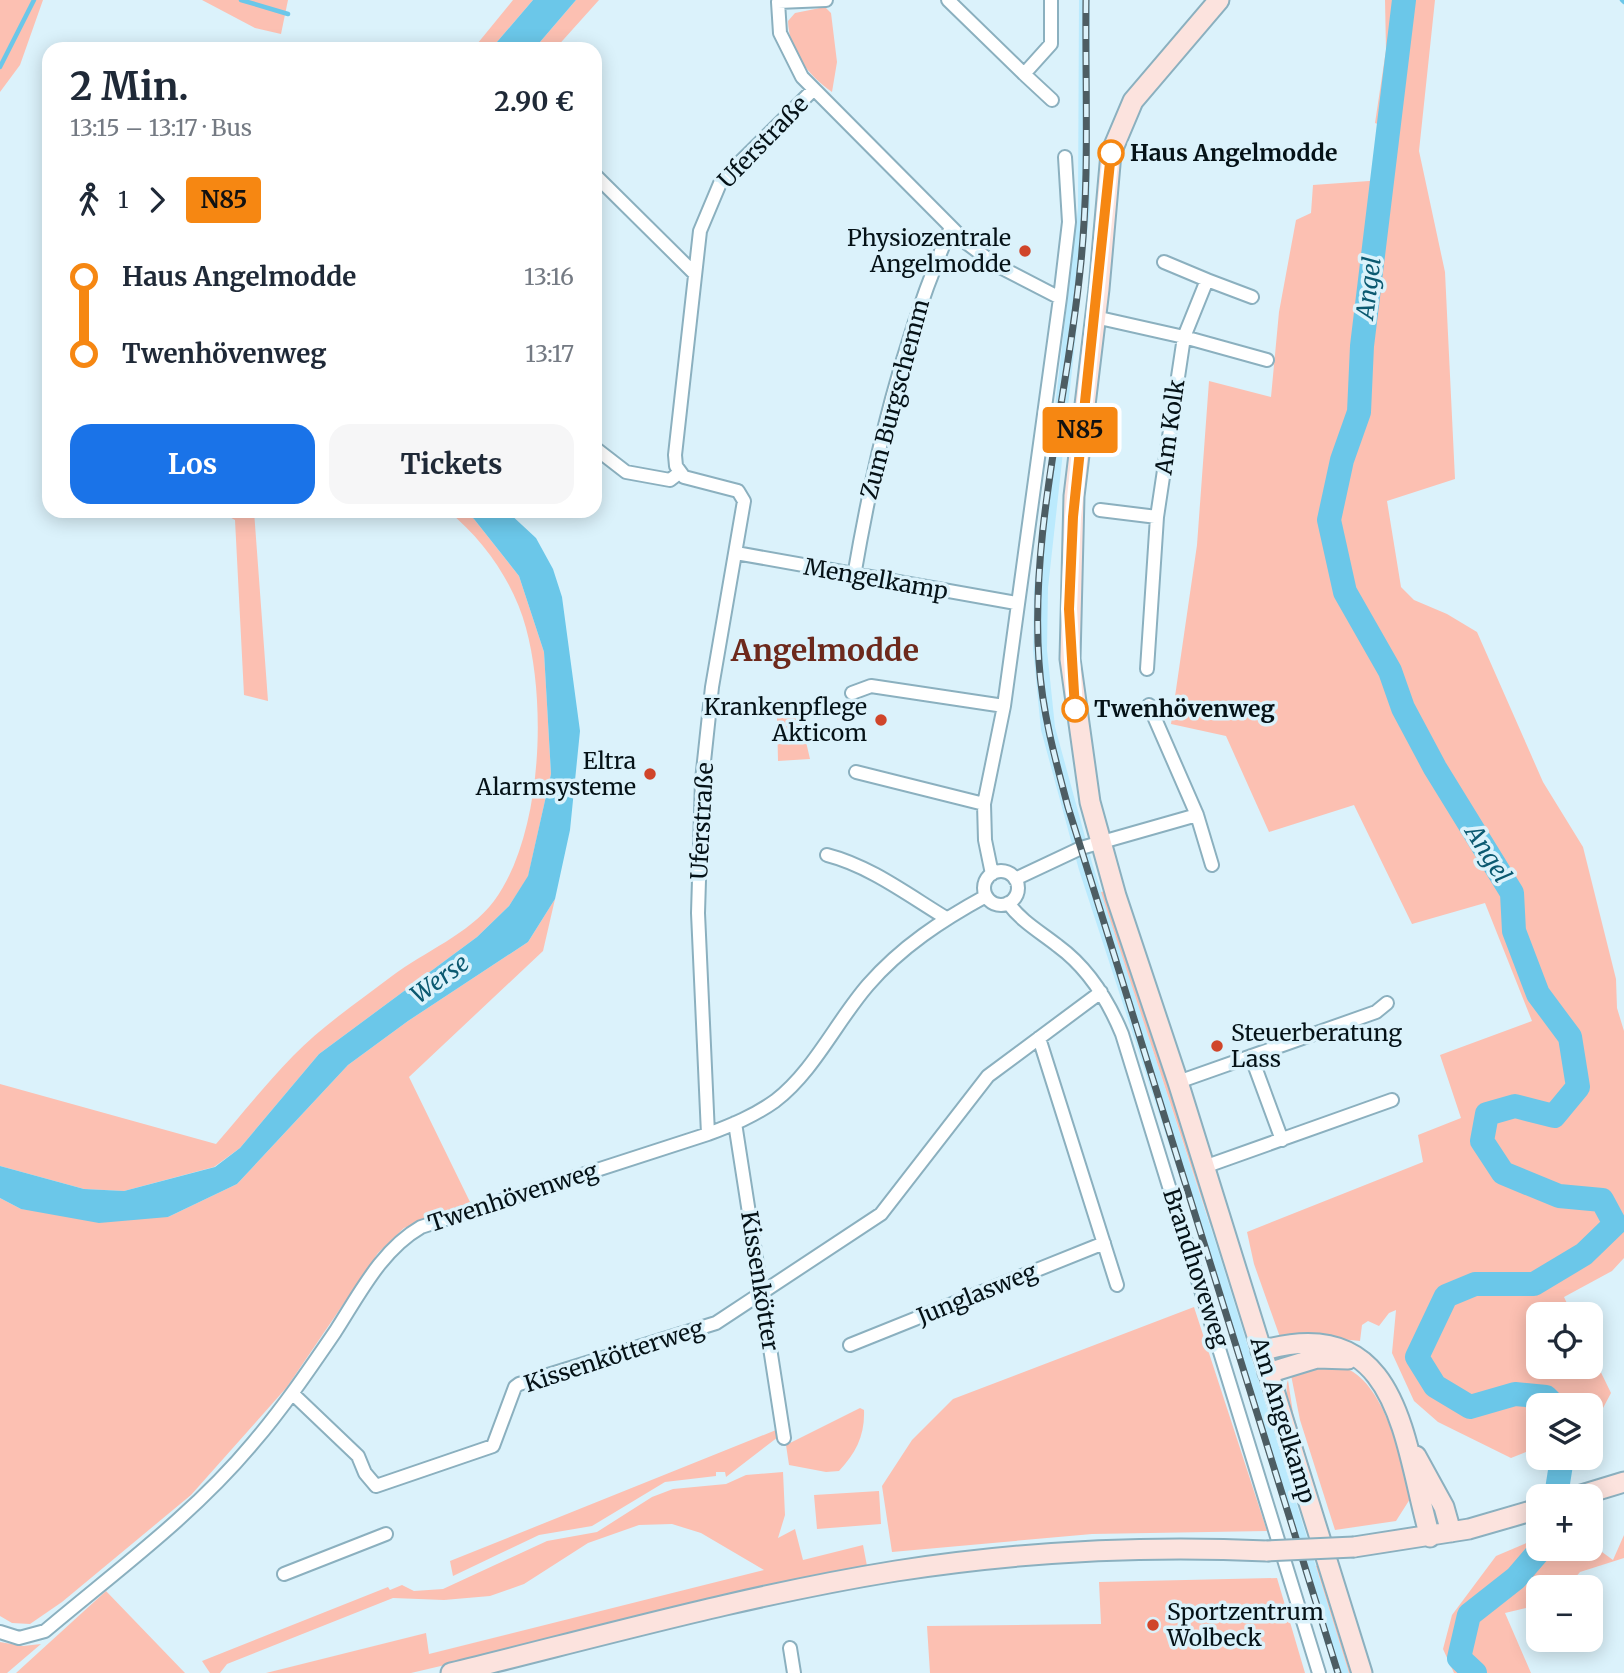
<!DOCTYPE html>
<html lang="de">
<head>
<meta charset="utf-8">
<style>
	:root { --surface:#fff; --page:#f6f6f7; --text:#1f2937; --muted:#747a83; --accent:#1a73e8 }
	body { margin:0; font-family:Merriweather,serif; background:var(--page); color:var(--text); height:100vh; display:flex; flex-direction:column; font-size:26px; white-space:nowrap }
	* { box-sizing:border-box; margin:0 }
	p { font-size:23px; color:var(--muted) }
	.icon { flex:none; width:38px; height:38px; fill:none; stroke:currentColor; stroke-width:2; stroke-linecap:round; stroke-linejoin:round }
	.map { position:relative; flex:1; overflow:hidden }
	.panel { position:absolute; left:42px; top:42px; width:560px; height:476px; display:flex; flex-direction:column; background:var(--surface); border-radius:21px; box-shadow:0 4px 18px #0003 }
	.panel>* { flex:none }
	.badge { padding:0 14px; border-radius:5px; font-size:24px; line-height:46px }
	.controls { position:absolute; left:1526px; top:1302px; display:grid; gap:14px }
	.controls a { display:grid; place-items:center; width:77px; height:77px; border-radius:14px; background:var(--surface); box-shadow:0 4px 18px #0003; font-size:35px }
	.map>.badge { position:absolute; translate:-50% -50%; box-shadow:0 0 0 4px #fff }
	.legs { display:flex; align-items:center; gap:10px; height:77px; padding:0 28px; font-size:23px }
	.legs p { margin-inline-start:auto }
	.head { display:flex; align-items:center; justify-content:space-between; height:119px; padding:0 28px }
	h1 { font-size:38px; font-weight:700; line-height:52px }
	.primary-button { display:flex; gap:14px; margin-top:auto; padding:14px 28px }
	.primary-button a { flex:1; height:80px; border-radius:21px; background:var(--accent); color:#fff; font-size:28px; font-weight:700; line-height:80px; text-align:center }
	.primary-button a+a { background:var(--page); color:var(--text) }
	ul { padding:0 28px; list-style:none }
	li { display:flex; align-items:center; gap:24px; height:77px; font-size:26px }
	li i { display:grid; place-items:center; width:10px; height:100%; margin:0 9px; background:currentColor }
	li i::after { content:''; width:18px; height:18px; margin:-9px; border:5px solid; border-radius:50%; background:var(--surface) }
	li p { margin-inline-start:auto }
	li:first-child i { background:linear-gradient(#0000 50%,currentColor 0) }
	li:last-child i { background:linear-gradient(currentColor 50%,#0000 0) }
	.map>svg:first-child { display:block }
	.built { fill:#bbeafd }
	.green { fill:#fcc0b2 }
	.water { fill:#6bc7e9 }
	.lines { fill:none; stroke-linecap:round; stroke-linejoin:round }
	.stream { stroke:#6bc7e9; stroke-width:4.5 }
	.river { stroke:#6bc7e9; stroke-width:24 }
	.street-casing { stroke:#8bb0bf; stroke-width:16 }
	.secondary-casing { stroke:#8bb0bf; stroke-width:23 }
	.street { stroke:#fff; stroke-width:12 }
	.secondary { stroke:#fce3de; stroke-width:19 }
	.rail-casing { stroke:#4d5d63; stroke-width:7 }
	.rail { stroke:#dbf2fb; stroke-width:4.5; stroke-dasharray:13; stroke-linecap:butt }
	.secondary-bridge-casing { stroke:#8bb0bf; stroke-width:23; stroke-linecap:butt }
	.secondary-bridge { stroke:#fce3de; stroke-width:19 }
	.line-1-casing { stroke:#fff; stroke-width:16 }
	.line-1 { stroke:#f68712; stroke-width:10 }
	.stop-1-dot { fill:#fff; stroke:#f68712; stroke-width:3.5 }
	.poi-dot { fill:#d0452a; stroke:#dbf2fb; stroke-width:2.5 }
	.labels { text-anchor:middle; stroke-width:7; stroke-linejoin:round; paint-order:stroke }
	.street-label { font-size:23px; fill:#051217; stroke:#dbf2fb }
	.stop-label { font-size:23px; font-weight:bold; fill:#051217; stroke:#dbf2fb; text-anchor:start }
	.poi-label { font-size:23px; fill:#051217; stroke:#dbf2fb; text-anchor:end }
	.water-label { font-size:24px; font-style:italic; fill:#0b5970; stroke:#dbf2fb }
	.district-label { font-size:30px; font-weight:bold; fill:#6d291c; stroke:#dbf2fb }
</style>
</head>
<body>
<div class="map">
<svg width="1624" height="1673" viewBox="0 0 1624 1673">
	<rect width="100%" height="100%" fill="#dbf2fb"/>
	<path class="built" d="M1079 0H1090V207L1048 588 1047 650 1055 727 1093 866 1217 1247 1349 1673H1334L1205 1254 1079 870 1041 730 1033 649 1034 588 1078 208Z"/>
	<path class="green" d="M0 0H43L20 65 0 92Z
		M202 0H288L281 34 255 28Z
		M513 0H533L491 49H473Z
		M576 0H599L555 49H534Z
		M1385 0H1435L1419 151 1445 272 1455 479 1387 501 1401 587 1414 600 1447 614 1477 632 1543 782 1583 847 1616 979 1617 1008 1624 1031V1258L1612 1271 1564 1297 1572 1314H1538V1367H1591V1352L1611 1393 1595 1423 1591 1425V1405H1538V1447L1511 1458 1438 1422 1414 1401 1392 1353 1396 1310 1389 1313 1379 1326 1368 1321 1362 1325 1360 1341 1312 1336 1281 1340 1254 1264 1247 1232 1423 1162 1418 1135 1461 1118 1440 1055 1532 1021 1485 903 1412 924 1354 805 1269 832 1226 736 1171 724 1197 545 1209 381 1271 397 1279 312 1296 220 1311 213 1313 185 1383 180 1390 129 1375 123 1386 50Z
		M825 7 831 13 837 62 832 92C808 75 789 51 788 21L795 13Z
		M219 511H254L268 701 244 695 235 520Z
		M448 511H464L474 519 519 576 544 652 551 774 528 877 509 906 477 937 319 1054 240 1148 214 1167 124 1191 84 1189 0 1166V1084L216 1144C241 1115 266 1084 293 1056 321 1027 359 1001 392 976 425 951 468 935 494 901 542 836 547 705 526 628 514 583 484 540 448 511Z
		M777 716H800L810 759 778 761Z
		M1106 891 1199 1178 1212 1230 1101 892Z
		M555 899 543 951 409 1077 470 1202 404 1228 378 1253 287 1387 191 1495 62 1602 30 1624 12 1623 0 1616V1198L21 1209 168 1217 237 1184 348 1065 408 1021 528 942Z
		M1194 1307 1267 1531 1092 1534 892 1552 882 1486 912 1440 953 1399Z
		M1315 1367C1323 1367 1334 1365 1342 1367 1384 1379 1402 1460 1410 1499L1396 1521 1335 1530 1300 1420 1291 1375Z
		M1288 1380 1293 1413 1329 1531H1325C1317 1504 1279 1400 1288 1380Z
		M860 1408 864 1410C865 1435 856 1453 839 1471L826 1472 789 1465 786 1445Z
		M776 1430 778 1437 726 1477 725 1472H716V1476L665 1482 592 1526 539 1535 453 1576 450 1561Z
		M783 1472 785 1515 778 1538 795 1529 803 1560 863 1545 867 1566 411 1673H266L426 1633 429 1654 764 1570 701 1533 672 1524 639 1525 588 1543 524 1584 490 1596 444 1600 393 1598 227 1664 220 1673H210L202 1661 388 1587 390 1590 402 1585 414 1591 443 1589 547 1541 597 1532 652 1497 673 1489 726 1484 746 1475Z
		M879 1491 881 1524 817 1529 814 1495Z
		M1624 1535V1558L1580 1572 1567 1587H1538V1605L1505 1613 1531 1673H1454L1443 1649 1452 1615 1496 1556 1538 1538V1549H1591V1544L1613 1560Z
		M1319 1565 1353 1673H1349L1316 1566Z
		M1277 1578 1305 1673H930L927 1626 1101 1624 1099 1582Z
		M106 1591 185 1673H16Z
		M0 1642 23 1646 41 1644 7 1673H0Z"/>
	<path class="water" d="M533 0H576L534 49H491Z
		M464 511H507L536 538 553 569 562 597 580 731 570 830 555 899 528 942 408 1021 348 1065 237 1184 168 1217 99 1223 21 1209 0 1198V1166L84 1189 124 1191 215 1167 240 1148 319 1054 477 937 509 906 528 876 551 774 544 652 519 576 474 519Z"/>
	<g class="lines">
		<path class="stream" d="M241 0 288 14
			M1622 0 1624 2
			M0 67 34 0"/>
		<path class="river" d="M1404 0 1362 346 1359 412 1342 460 1329 520 1345 592 1390 671 1403 708 1435 768 1512 893 1514 931 1538 994 1570 1037 1578 1087 1554 1116 1515 1106 1487 1114 1482 1141 1503 1173 1559 1196 1602 1200 1615 1224 1584 1254 1534 1284H1475L1446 1296 1417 1357 1435 1386 1470 1407 1515 1394 1546 1397 1554 1405
			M1556 1496 1562 1458
			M1475 1673 1459 1658 1469 1615 1516 1578 1541 1549"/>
		<g class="street-casing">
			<path id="street" d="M826 0 778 2 780 33 802 77 968 244 996 265 1060 298
				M948 0 1024 74 1051 44V0
				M1024 74 1052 100
				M595 175 695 274
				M1164 262 1207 280
				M1252 297 1207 280 1184 337 1267 360
				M1095 317 1184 337 1157 517 1147 669
				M595 448 626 472 670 480 679 473
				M1100 510 1157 517
				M736 553 1016 603
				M854 576C875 454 902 341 951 227
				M852 693 871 686 1004 706
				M856 772 984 804
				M1197 815 1212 865
				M827 855C870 866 908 895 946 918
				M984 888a17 17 0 1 1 34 0a17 17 0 1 1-34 0Z
				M992 874 985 840 984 804 1004 706 1060 298 1069 222 1065 157
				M1015 879 1081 848 1197 815 1149 705
				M1008 903C1022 922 1039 931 1058 946 1088 968 1108 1000 1122 1034L1319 1673
				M1039 1038 1117 1285
				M1251 1056 1282 1140
				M1178 1082 1376 1012 1387 1003
				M735 1123 784 1438
				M708 1134 698 913 702 780 712 687 744 501 738 491 684 477 676 466 675 455 700 231 721 181 813 90
				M1204 1167 1392 1100
				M850 1345 1104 1243
				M293 1394 358 1456 365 1473 376 1486 493 1446 515 1387 519 1384 716 1323 881 1214 988 1076 1101 992
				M284 1574 386 1534
				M0 1632 19 1638 45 1631C116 1571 193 1515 253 1443 283 1408 309 1370 335 1332 359 1295 381 1250 421 1227L708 1134C732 1125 754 1116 775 1101 814 1071 836 1022 868 985 901 947 942 920 986 896
				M790 1648 794 1673"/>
		</g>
		<g class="secondary-casing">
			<path id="secondary" d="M1219 0 1133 101 1111 153 1099 289 1074 496 1070 659 1090 802 1116 896 1178 1082 1362 1673
				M1261 1351C1401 1310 1403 1443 1430 1537
				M1268 1373 1317 1358 1348 1359
				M1416 1456 1444 1507 1451 1532
				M1578 1496 1624 1482
				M1354 1547 1469 1529 1538 1509
				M451 1673C598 1637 747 1595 896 1571 1019 1552 1143 1545 1267 1551"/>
		</g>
		<use href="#street" class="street"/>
		<use href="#secondary" class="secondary"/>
		<g class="rail-casing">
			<path id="rail" d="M1086 0C1085 90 1090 182 1080 271 1067 400 1030 531 1039 662 1042 711 1055 759 1068 807L1338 1673"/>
		</g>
		<use href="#rail" class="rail"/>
		<g class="secondary-bridge-casing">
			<path id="secondary-bridge" d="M1267 1551 1354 1547"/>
		</g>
		<use href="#secondary-bridge" class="secondary-bridge"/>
	</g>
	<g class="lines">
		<g class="line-1-casing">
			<path id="line-1" d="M1075 709 1069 609 1073 517 1111 153"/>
		</g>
		<use href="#line-1" class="line-1"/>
	</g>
	<g class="stop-1-dot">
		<circle cx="1111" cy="153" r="12"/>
		<circle cx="1075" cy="709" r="12"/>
	</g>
	<g class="poi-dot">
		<circle cx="1025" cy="251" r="7"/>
		<circle cx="881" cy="720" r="7"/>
		<circle cx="650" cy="774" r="7"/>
		<circle cx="1217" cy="1046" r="7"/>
		<circle cx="1153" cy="1625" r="7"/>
	</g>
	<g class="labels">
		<g class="street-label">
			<text transform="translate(763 142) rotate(-46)" y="8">Uferstraße</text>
			<text transform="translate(895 399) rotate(-75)" y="8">Zum Burgschemm</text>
			<text transform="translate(1170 427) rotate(-82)" y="8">Am Kolk</text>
			<text transform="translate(876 579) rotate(10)" y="8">Mengelkamp</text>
			<text transform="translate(702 821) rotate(-87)" y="8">Uferstraße</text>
			<text transform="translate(513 1197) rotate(-18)" y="8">Twenhövenweg</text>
			<text transform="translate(1196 1268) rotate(72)" y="8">Brandhoveweg</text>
			<text transform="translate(760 1281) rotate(81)" y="8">Kissenkötter</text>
			<text transform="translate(977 1294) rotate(-22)" y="8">Junglasweg</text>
			<text transform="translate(614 1356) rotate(-18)" y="8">Kissenkötterweg</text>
			<text transform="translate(1283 1420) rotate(73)" y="8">Am Angelkamp</text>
		</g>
		<g class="stop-label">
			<text x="1130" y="161">Haus Angelmodde</text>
			<text x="1094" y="717">Twenhövenweg</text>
		</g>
		<g class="poi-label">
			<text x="1011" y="246">Physiozentrale<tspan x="1011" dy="26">Angelmodde</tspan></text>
			<text x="867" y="715">Krankenpflege<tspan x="867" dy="26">Akticom</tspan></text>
			<text x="636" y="769">Eltra<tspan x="636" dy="26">Alarmsysteme</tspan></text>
			<text x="1231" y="1041" text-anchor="start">Steuerberatung<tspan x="1231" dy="26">Lass</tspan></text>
			<text x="1167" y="1620" text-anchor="start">Sportzentrum<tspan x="1167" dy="26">Wolbeck</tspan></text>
		</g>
		<g class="water-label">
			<text transform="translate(1369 288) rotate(-83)" y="8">Angel</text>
			<text transform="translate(1488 854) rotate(58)" y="8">Angel</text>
			<text transform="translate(440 979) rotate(-36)" y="8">Werse</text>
		</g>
		<g class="district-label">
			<text x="825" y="661">Angelmodde</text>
		</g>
	</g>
</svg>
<div class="controls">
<a><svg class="icon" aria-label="locate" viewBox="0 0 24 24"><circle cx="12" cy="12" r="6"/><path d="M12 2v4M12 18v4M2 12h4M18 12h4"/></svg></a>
<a><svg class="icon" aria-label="layers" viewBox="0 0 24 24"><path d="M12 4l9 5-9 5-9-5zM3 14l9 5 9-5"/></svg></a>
<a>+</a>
<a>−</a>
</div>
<b class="badge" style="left:1080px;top:430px;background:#f68712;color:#111">N85</b>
<section class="panel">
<div class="head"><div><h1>2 Min.</h1><p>13:15 – 13:17 · Bus</p></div><b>2.90 €</b></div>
<div class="legs"><svg class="icon" aria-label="walk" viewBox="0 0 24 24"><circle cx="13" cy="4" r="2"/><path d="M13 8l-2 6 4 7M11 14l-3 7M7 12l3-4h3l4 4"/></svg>1<svg class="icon" aria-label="forward" viewBox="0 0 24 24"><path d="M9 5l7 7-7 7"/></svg><b class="badge" style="background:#f68712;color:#111">N85</b></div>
<ul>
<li><i style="color:#f68712"></i><b>Haus Angelmodde</b><p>13:16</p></li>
<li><i style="color:#f68712"></i><b>Twenhövenweg</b><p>13:17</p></li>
</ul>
<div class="primary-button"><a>Los</a><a>Tickets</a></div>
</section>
</div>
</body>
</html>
